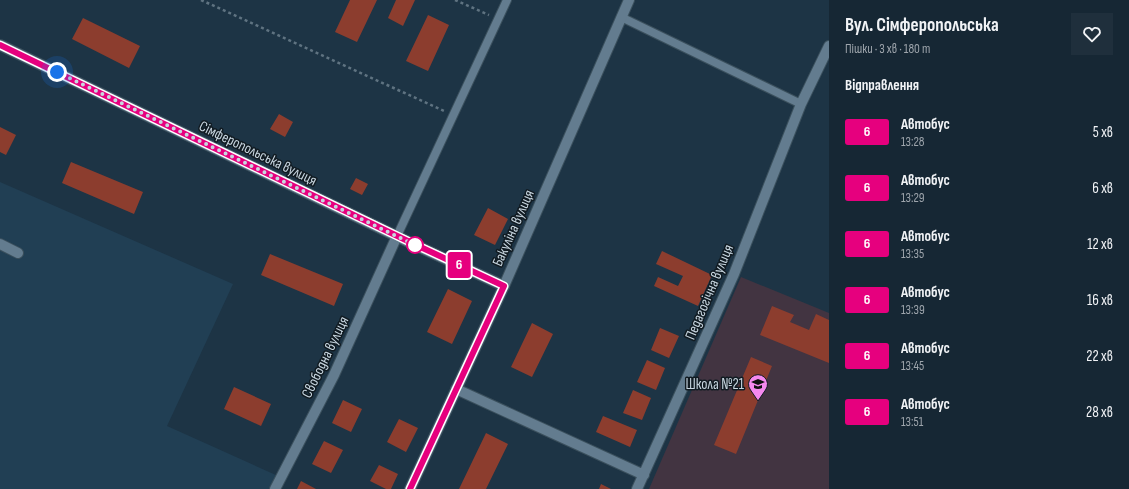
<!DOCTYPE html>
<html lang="uk">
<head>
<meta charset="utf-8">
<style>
	:root { --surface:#162734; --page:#1f2f3c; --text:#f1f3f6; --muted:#9ea5ac }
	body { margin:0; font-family:"Sofia Sans Condensed",sans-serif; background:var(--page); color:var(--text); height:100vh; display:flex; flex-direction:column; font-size:15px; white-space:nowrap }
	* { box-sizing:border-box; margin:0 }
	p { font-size:13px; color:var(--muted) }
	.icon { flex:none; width:22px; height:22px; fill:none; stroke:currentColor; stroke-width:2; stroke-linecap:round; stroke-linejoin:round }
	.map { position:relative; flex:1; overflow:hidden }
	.sheet { display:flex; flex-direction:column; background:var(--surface); width:300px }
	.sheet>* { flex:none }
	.badge { padding:0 8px; border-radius:3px; font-size:14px; line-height:26px }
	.you { position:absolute; width:20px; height:20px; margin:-10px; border:3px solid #fff; border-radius:50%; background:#1a73e8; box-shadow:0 0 0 6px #1a73e833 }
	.map>.badge { position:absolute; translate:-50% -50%; box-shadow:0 0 0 2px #fff }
	h2 { padding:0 16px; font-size:15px; line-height:36px }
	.round { display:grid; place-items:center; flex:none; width:42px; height:42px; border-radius:0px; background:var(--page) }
	.headline { display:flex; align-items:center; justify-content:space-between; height:68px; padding:0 16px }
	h1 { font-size:19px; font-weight:700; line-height:30px }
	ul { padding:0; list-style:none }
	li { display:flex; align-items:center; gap:12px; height:56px; padding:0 16px }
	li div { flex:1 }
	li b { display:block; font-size:15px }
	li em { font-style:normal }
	li .badge { min-width:44px; font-weight:700; text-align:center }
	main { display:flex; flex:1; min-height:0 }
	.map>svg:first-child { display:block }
	.built { fill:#213f54 }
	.education { fill:#423441 }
	.building { fill:#8c3d2e }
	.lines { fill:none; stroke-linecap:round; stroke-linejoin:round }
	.service-casing { stroke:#3b505d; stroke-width:10 }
	.minor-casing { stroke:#3b505d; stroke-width:12 }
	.tertiary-casing { stroke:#3b505d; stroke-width:12 }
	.path { stroke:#5f7381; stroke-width:2.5; stroke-dasharray:3 3; stroke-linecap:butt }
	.service { stroke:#637c8f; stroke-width:8 }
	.minor { stroke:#637c8f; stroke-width:10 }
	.tertiary { stroke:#637c8f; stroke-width:10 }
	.line-casing { stroke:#fff; stroke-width:9 }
	.line { stroke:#e6007e; stroke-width:6 }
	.walk { stroke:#c7d5df; stroke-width:4; stroke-dasharray:0 7.2 }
	.stop-dot { fill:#fff; stroke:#e6007e; stroke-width:2 }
	.labels { text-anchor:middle; stroke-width:3; stroke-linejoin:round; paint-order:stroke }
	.street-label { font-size:15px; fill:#c7d5df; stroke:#111b22 }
	.poi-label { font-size:15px; fill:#c7d5df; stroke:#111b22; text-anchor:end }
</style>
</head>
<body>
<main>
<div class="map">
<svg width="829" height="489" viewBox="0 0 829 489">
	<rect width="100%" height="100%" fill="#1d3445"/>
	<path class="built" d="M0 182 233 284 167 426 278 476 272 489H0Z"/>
	<path class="education" d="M741 277 829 313V489H649Z"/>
	<path class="building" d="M350 0H377L357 42 335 32Z
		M396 0H415L403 26 388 18Z
		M428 15 449 25 428 71 406 61Z
		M83 18 140 46 129 68 72 39Z
		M279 114 293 122 285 137 270 129Z
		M0 127 16 135 6 155 0 152Z
		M71 162 143 192 134 214 62 183Z
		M356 178 368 184 362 195 350 189Z
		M488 208 508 219 495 245 474 235Z
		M662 251 712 275 698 306 654 286 658 277 678 286 683 276 656 264Z
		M270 254 343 284 334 306 261 275Z
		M448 289 472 301 452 344 427 332Z
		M772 306 794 315 790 322 809 330 816 314 829 320V363L760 335Z
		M532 323 553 334 532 377 511 367Z
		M660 328 679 336 669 358 651 350Z
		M751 357 772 366 736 454 714 445Z
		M647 360 665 368 656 390 637 382Z
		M234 387 271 404 261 426 224 409Z
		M633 390 651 398 642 420 623 413Z
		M343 400 362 409 351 432 332 423Z
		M603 416 637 430 630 447 596 432Z
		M399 419 418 428 406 452 387 442Z
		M486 433 508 444 486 489H459Z
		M324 441 343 450 331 473 312 464Z
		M379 465 398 474 391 489H386L370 481Z
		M301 481 316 489H297Z
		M601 484 611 489H599Z"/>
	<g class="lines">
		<g class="service-casing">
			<path id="service" d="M621 17 801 104
				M397 236 507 0"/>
		</g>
		<g class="minor-casing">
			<path id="minor" d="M0 244 18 253
				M504 286 629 0
				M456 389 644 475
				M275 489 334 375 397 236
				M637 489 734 274 801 104 829 46"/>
		</g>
		<g class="tertiary-casing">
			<path id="tertiary" d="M0 45 415 245 504 286 410 489"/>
		</g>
		<path class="path" d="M201 0 444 111
			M455 0 489 15"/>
		<use href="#service" class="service"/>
		<use href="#minor" class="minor"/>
		<use href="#tertiary" class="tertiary"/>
	</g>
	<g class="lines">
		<g class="line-casing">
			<path id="line" d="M0 45 414 244 504 286 410 489"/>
		</g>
		<use href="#line" class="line"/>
		<path class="walk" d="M57 72 415 245"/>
	</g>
	<defs>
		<g id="school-pin" transform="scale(1)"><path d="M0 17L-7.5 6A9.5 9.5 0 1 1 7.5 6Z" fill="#f589ee" stroke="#111b22"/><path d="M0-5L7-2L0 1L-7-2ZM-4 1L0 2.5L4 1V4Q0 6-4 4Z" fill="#111"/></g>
	</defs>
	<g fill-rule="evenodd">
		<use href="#school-pin" x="758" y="384"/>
	</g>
	<circle class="stop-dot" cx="415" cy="245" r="8"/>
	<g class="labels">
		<g class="street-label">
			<text transform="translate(258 153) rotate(26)" y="5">Сімферопольська вулиця</text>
			<text transform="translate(513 228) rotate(-66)" y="5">Бакуліна вулиця</text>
			<text transform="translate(709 292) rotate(-67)" y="5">Педагогічна вулиця</text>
			<text transform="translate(325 357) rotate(-64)" y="5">Свободна вулиця</text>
		</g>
		<g class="poi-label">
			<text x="744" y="389">Школа №21</text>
		</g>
	</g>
</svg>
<div class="you" style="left:57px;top:72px"></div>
<b class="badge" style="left:459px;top:265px;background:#e6007e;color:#fff">6</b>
</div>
<section class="sheet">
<div class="headline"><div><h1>Вул. Сімферопольська</h1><p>Пішки · 3 хв · 180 m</p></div><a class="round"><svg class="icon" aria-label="heart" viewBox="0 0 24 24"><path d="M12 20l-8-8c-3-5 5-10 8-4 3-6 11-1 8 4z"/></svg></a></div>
<h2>Відправлення</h2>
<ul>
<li><span class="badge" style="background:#e6007e;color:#fff">6</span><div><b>Автобус</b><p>13:28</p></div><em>5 хв</em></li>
<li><span class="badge" style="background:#e6007e;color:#fff">6</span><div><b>Автобус</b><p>13:29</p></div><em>6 хв</em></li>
<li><span class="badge" style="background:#e6007e;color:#fff">6</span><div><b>Автобус</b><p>13:35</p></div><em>12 хв</em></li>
<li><span class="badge" style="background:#e6007e;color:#fff">6</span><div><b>Автобус</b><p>13:39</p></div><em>16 хв</em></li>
<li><span class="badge" style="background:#e6007e;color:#fff">6</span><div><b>Автобус</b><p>13:45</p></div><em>22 хв</em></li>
<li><span class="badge" style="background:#e6007e;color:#fff">6</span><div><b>Автобус</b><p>13:51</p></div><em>28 хв</em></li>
</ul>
</section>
</main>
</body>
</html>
